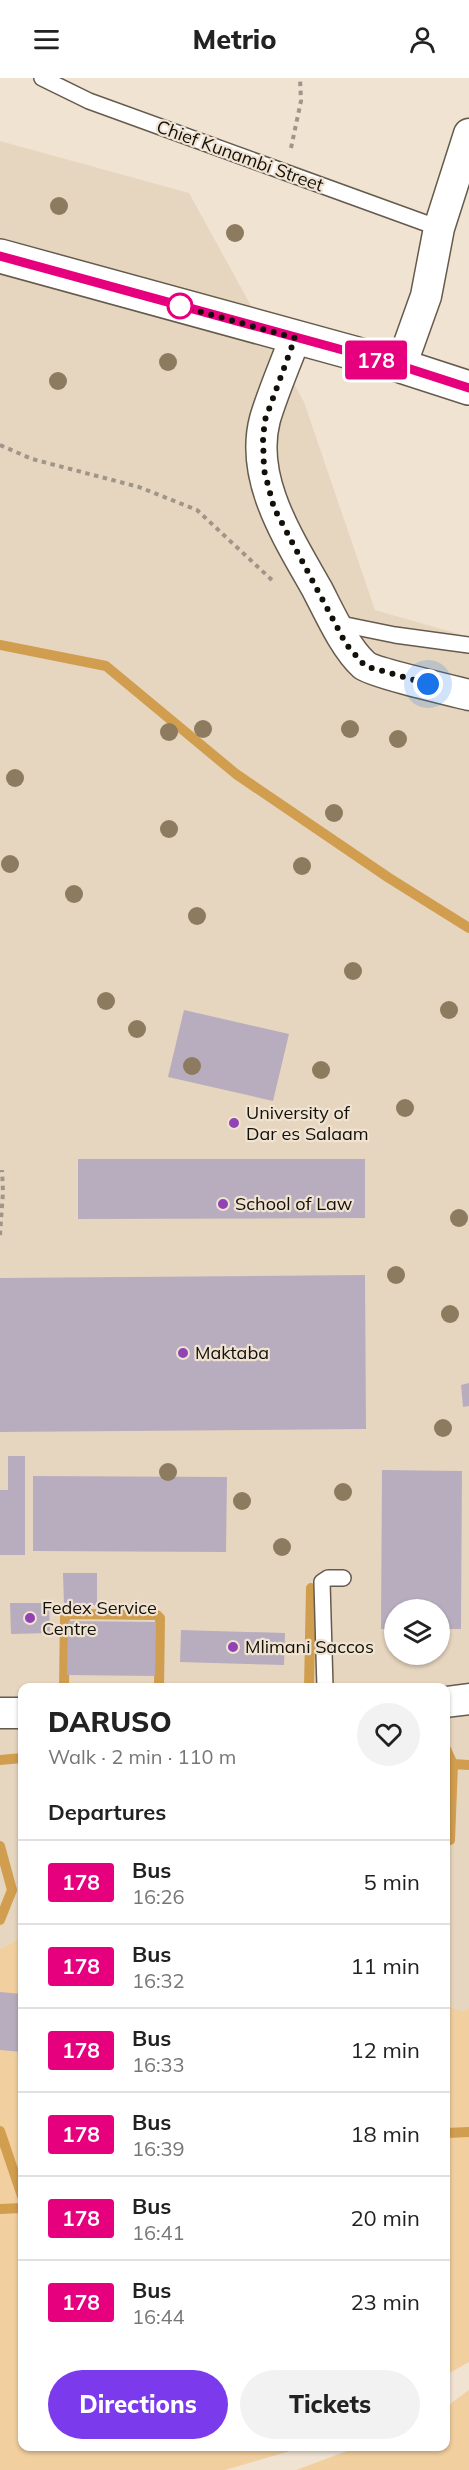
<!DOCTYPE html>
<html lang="en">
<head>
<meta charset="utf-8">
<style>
	:root { --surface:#fff; --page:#f2f2f2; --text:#222; --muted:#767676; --line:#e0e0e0; --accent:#7c3aed }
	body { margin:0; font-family:Mulish,sans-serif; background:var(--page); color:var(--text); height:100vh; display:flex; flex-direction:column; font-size:22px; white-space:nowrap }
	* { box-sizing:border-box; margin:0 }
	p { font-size:20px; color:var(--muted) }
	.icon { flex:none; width:33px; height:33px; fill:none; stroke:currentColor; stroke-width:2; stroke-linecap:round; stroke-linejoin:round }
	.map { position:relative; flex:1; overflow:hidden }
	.panel { position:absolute; left:18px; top:1605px; width:432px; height:768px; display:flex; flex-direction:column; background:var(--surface); border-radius:12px; box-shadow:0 2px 4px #0004 }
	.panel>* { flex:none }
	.badge { padding:0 12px; border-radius:4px; font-size:21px; line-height:39px }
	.buttons { position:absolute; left:384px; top:1521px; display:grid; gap:12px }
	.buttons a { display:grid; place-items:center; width:66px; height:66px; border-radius:50%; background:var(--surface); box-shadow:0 2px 4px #0004; font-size:30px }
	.you { position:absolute; width:30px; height:30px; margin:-15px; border:4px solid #fff; border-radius:50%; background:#1a73e8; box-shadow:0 0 0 9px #1a73e833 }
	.map>.badge { position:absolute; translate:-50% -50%; box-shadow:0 0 0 3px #fff }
	h2 { padding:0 30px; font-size:22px; line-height:54px }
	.round { display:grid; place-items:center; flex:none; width:63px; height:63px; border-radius:32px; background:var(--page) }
	.overview { display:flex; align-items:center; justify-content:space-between; height:102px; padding:0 30px }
	h1 { font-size:28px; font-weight:800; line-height:45px }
	.cta { display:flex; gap:12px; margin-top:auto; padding:12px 30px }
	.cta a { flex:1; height:69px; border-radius:36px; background:var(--accent); color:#fff; font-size:24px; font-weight:800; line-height:69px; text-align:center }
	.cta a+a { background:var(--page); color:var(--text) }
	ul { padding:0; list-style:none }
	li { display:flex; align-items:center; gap:18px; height:84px; padding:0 30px; border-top:2px solid var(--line) }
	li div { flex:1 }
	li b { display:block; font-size:22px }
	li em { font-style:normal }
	li .badge { min-width:66px; font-weight:700; text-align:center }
	header { display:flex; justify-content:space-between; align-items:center; height:78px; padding:0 30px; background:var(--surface); font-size:27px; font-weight:800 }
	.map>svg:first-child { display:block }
	.built { fill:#e7d6bf; fill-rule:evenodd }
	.green { fill:#f2cf9f }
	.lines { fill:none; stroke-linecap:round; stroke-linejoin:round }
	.stream { stroke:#d19d4e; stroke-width:10 }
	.building { fill:#b8adbe }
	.lane-casing { stroke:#655b4d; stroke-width:18 }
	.street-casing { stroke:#655b4d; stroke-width:33 }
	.secondary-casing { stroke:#655b4d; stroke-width:36 }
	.path { stroke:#9f9689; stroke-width:4; stroke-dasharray:4.5 4.5; stroke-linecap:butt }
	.lane { stroke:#fff; stroke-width:15 }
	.street { stroke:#fff; stroke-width:30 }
	.secondary { stroke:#fff; stroke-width:33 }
	.tree { fill:#8d7b60 }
	.line-casing { stroke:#fff; stroke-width:14 }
	.line { stroke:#e6007e; stroke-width:9 }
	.walk { stroke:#130f09; stroke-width:6; stroke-dasharray:0 10.8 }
	.stop-dot { fill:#fff; stroke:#e6007e; stroke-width:3 }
	.poi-dot { fill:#9143b3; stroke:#f0e3d2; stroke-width:2 }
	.labels { text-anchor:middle; stroke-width:4.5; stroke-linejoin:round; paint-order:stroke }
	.street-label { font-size:18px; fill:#130f09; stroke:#f0e3d2 }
	.poi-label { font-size:18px; fill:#130f09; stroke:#f0e3d2; text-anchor:start }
</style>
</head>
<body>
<header><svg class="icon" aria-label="menu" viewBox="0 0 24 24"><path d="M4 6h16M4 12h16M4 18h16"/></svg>Metrio<svg class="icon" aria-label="person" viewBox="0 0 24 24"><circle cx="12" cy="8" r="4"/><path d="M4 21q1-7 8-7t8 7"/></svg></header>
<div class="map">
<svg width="469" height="2392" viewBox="0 0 469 2392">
	<rect width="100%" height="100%" fill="#f0e3d2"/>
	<path class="built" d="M0 63 189 115 304 324 375 532 469 559V1929L464 1935 446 1928V1610H22V1859L0 1871ZM394 1532H440V1576H394Z"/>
	<path class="green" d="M22 1859V2368L304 2369 225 2392H0V1871Z
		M446 1928 464 1934 469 1929V2284L446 2297Z
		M469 2312V2392H296L358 2369 446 2368V2329Z"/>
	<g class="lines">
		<path class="stream" d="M0 567 106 588 236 696 389 800 469 850
			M64 1610 65 1538 68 1536 157 1537 160 1540 159 1610
			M309 1610 311 1510
			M446 1671 453 1686
			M0 1682 22 1680
			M450 1762 453 1686 469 1687
			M0 1768 12 1812 0 1842
			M0 2053 22 2118
			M446 2055 469 2054
			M0 2131 22 2130"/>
	</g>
	<path class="building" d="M184 932 289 956 273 1023 168 999Z
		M78 1081H365V1140L78 1141Z
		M365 1197 366 1351 0 1354V1200Z
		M469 1305V1328L463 1329 461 1307Z
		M8 1378H25V1477H0V1412H8Z
		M382 1392 462 1393 461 1551H440V1532H394V1551H381Z
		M33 1398 227 1399 226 1474 33 1473Z
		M63 1495H97V1527L64 1528Z
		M10 1525H49L50 1555 11 1556Z
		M68 1543 156 1544 155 1598 67 1597Z
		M181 1552 285 1555 284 1587 180 1584Z
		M0 1914 22 1916V1974L0 1972Z"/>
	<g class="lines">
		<g class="lane-casing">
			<path id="lane" d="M42 0 89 23 439 150
				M336 545 395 557 469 567
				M325 1610 322 1504 328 1500H343"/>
		</g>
		<g class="street-casing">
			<path id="street" d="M295 260C285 287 273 314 265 341 249 401 289 461 317 511 329 534 345 570 364 587 372 594 453 613 469 617
				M401 288 426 218 439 150 469 56
				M446 1624 469 1621
				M0 1635H22"/>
		</g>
		<g class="secondary-casing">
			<path id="secondary" d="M0 178 401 288 469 310"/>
		</g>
		<path class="path" d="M291 70 301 23 300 0
			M0 367 32 381 139 409 197 432 274 504
			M0 1157 3 1114 2 1092"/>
		<use href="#lane" class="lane"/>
		<use href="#street" class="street"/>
		<use href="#secondary" class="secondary"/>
	</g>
	<g class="tree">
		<circle cx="59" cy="128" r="9"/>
		<circle cx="235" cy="155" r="9"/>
		<circle cx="168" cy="284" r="9"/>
		<circle cx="58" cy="303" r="9"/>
		<circle cx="203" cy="651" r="9"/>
		<circle cx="350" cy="651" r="9"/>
		<circle cx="169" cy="654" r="9"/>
		<circle cx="398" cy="661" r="9"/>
		<circle cx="15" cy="700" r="9"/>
		<circle cx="334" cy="735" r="9"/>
		<circle cx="169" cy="751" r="9"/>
		<circle cx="10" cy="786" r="9"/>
		<circle cx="302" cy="788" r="9"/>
		<circle cx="74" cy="816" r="9"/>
		<circle cx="197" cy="838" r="9"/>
		<circle cx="353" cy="893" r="9"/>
		<circle cx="106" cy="923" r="9"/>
		<circle cx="449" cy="932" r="9"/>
		<circle cx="137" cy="951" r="9"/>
		<circle cx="192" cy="988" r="9"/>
		<circle cx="321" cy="992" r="9"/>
		<circle cx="405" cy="1030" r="9"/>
		<circle cx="459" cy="1140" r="9"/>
		<circle cx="396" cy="1197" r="9"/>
		<circle cx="450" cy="1236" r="9"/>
		<circle cx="443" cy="1350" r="9"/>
		<circle cx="168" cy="1394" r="9"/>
		<circle cx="343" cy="1414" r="9"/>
		<circle cx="242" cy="1423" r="9"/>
		<circle cx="282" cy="1469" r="9"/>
	</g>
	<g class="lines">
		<g class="line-casing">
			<path id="line" d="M0 178 401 288 469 310"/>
		</g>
		<use href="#line" class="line"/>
		<path class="walk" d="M180 228 295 260 265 342 263 360 264 392 274 430 346 566 365 588 428 606"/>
	</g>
	<circle class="stop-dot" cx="180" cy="228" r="12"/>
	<g class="poi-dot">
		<circle cx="234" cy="1045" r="6"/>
		<circle cx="223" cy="1126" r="6"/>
		<circle cx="183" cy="1275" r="6"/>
		<circle cx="30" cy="1540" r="6"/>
		<circle cx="233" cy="1569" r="6"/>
	</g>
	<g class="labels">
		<g class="street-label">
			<text transform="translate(240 78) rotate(20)" y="6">Chief Kunambi Street</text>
		</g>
		<g class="poi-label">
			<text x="246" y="1041">University of<tspan x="246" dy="21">Dar es Salaam</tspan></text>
			<text x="235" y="1132">School of Law</text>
			<text x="195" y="1281">Maktaba</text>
			<text x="42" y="1536">Fedex Service<tspan x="42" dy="21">Centre</tspan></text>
			<text x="245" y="1575">Mlimani Saccos</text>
		</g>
	</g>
</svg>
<div class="buttons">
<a><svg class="icon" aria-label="layers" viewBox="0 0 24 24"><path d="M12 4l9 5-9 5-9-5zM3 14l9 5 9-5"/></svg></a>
</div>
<div class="you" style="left:428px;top:606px"></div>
<b class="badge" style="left:376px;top:282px;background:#e6007e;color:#fff">178</b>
<section class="panel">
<div class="overview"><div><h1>DARUSO</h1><p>Walk · 2 min · 110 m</p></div><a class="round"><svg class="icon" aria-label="heart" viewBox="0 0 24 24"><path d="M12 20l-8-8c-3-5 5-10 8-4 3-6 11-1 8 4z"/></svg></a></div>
<h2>Departures</h2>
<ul>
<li><span class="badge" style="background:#e6007e;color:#fff">178</span><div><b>Bus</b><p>16:26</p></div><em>5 min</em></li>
<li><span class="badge" style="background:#e6007e;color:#fff">178</span><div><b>Bus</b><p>16:32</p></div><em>11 min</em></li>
<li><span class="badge" style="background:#e6007e;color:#fff">178</span><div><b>Bus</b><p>16:33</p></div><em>12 min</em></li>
<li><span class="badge" style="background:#e6007e;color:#fff">178</span><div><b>Bus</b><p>16:39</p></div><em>18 min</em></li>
<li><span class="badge" style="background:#e6007e;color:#fff">178</span><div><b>Bus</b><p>16:41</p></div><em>20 min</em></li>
<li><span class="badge" style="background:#e6007e;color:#fff">178</span><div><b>Bus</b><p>16:44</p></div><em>23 min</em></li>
</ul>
<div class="cta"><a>Directions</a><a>Tickets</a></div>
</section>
</div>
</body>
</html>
